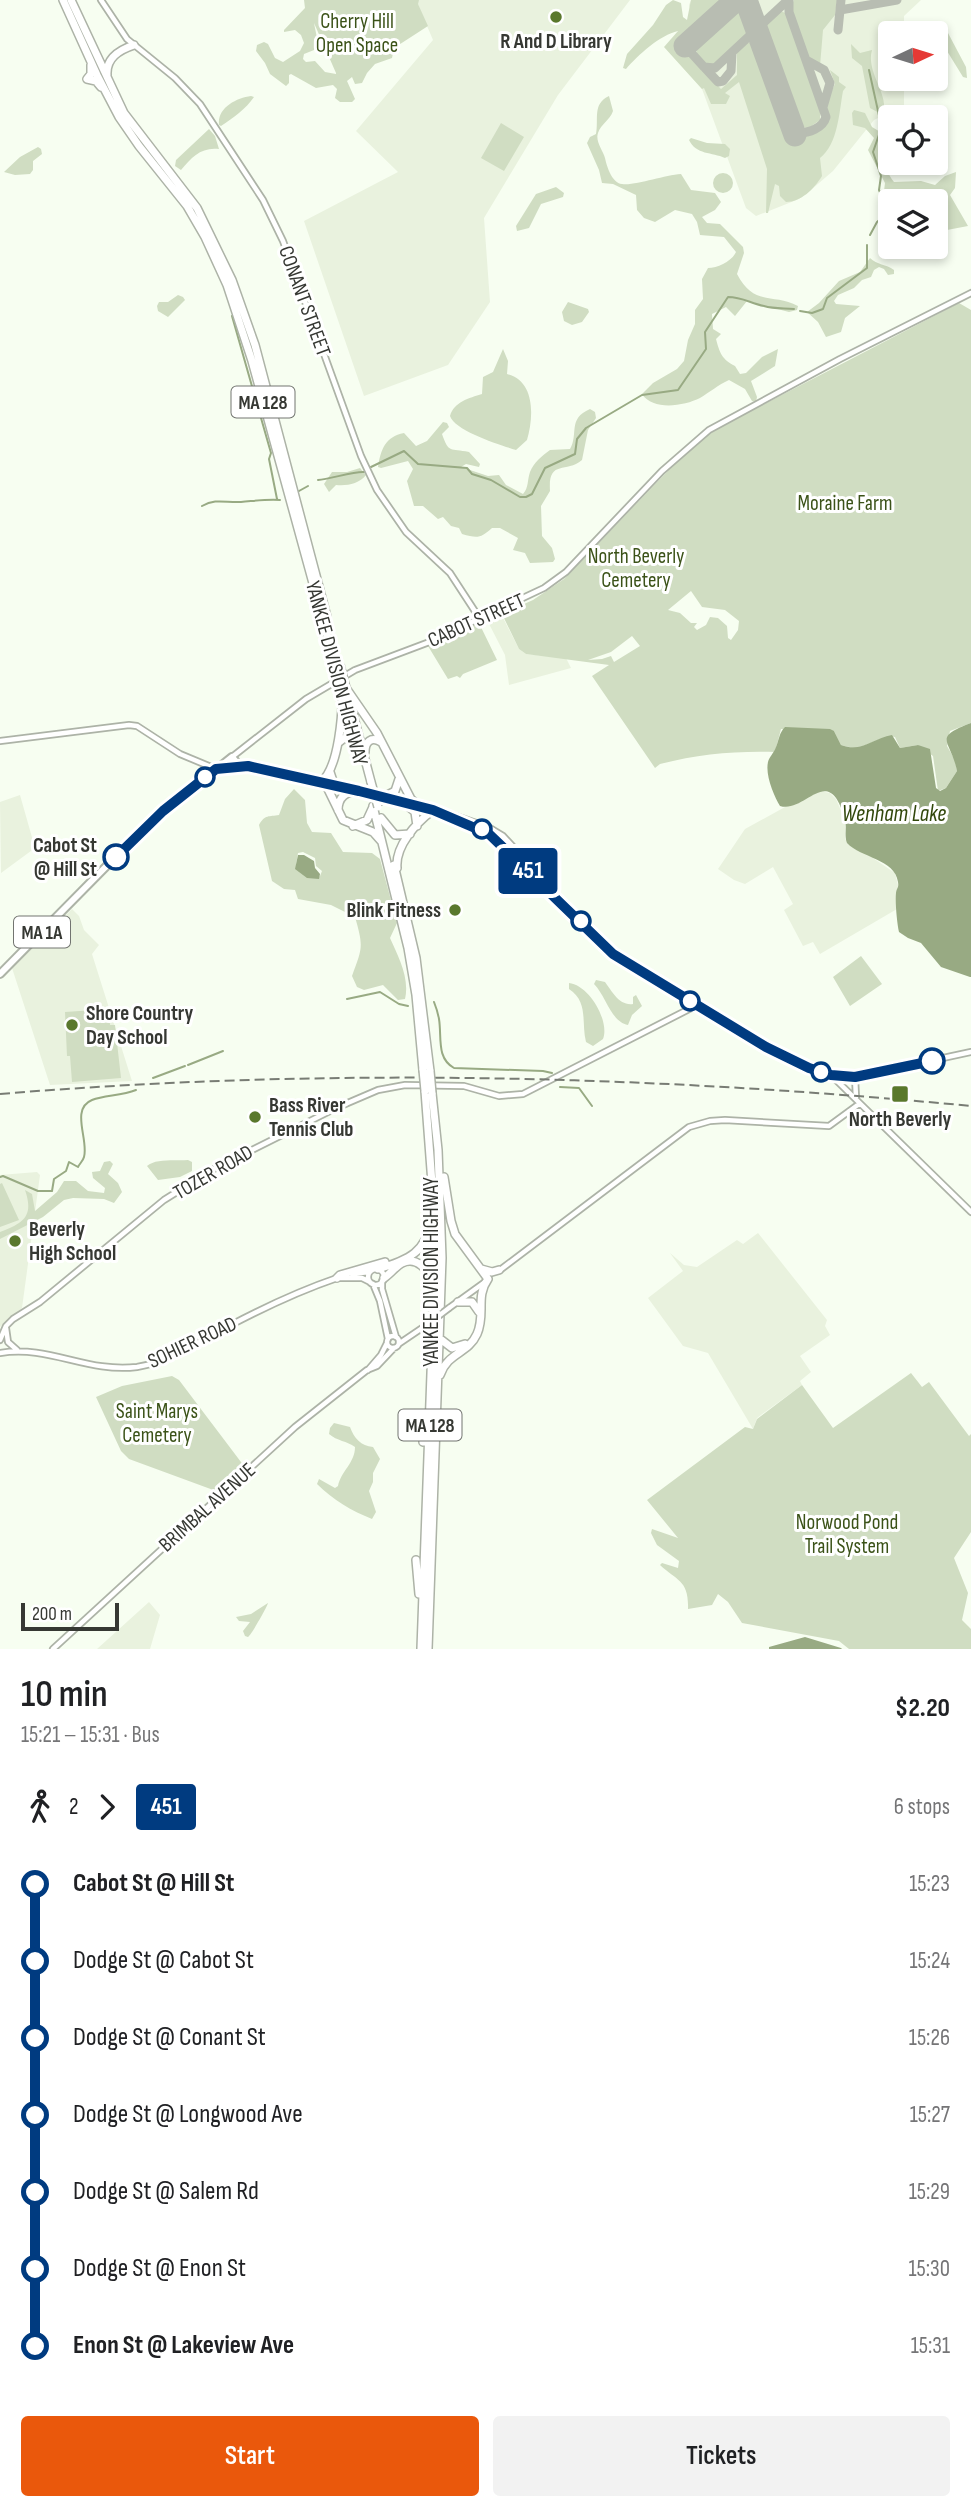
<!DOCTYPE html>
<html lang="en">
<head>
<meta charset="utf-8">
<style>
	:root { --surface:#fff; --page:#f2f2f2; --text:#202124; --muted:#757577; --accent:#ea580c }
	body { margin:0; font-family:"Sofia Sans Condensed",sans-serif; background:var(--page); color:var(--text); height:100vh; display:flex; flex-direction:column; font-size:26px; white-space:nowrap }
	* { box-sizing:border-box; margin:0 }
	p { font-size:23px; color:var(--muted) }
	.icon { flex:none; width:38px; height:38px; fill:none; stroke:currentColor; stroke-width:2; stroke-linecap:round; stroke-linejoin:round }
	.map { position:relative; height:1649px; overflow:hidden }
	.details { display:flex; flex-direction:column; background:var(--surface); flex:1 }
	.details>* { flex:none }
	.badge { padding:0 14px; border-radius:5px; font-size:24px; line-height:46px }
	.needle { width:46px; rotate:86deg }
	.tools { position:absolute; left:878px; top:21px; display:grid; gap:14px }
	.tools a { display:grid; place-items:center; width:70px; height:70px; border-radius:7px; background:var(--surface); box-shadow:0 4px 10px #0003; font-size:35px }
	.scale { position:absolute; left:21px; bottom:18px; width:98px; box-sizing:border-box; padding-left:7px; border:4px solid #363833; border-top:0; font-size:19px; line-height:24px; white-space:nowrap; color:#363833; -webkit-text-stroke:5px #fff; paint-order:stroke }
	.map>.badge { position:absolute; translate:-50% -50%; box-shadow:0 0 0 4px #fff }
	.legs { display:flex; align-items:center; gap:10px; height:77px; padding:0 21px; font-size:23px }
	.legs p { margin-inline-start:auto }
	.summary { display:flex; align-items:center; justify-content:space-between; height:119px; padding:0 21px }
	h1 { font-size:38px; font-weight:600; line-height:52px }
	.cta { display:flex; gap:14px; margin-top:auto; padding:14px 21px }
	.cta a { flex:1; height:80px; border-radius:7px; background:var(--accent); color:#fff; font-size:28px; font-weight:600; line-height:80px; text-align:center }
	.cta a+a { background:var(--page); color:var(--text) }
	ul { padding:0 21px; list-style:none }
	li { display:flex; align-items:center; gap:24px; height:77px; font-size:26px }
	li i { display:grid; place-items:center; width:10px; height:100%; margin:0 9px; background:currentColor }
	li i::after { content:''; width:18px; height:18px; margin:-9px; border:5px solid; border-radius:50%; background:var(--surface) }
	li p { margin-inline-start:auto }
	li:first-child i { background:linear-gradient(#0000 50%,currentColor 0) }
	li:last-child i { background:linear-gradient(currentColor 50%,#0000 0) }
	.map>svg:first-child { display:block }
	.built { fill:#e9f2de }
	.green { fill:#d0ddc2; fill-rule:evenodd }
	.water { fill:#98aa83 }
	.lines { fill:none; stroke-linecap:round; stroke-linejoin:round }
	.stream { stroke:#98aa83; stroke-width:2 }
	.taxiway { stroke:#b8bdb2; stroke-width:9 }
	.runway { stroke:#b8bdb2; stroke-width:23 }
	.secondary-casing { stroke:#adb3a7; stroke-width:8 }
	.trunk-casing { stroke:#adb3a7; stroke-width:10 }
	.motorway-casing { stroke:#adb3a7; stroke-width:10 }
	.secondary { stroke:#fff; stroke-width:4.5 }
	.trunk { stroke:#fff; stroke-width:6 }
	.motorway { stroke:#fff; stroke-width:7 }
	.rail { stroke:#787c74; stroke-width:2; stroke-dasharray:10 5; stroke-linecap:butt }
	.secondary-bridge-casing { stroke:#adb3a7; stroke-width:8; stroke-linecap:butt }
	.motorway-bridge-casing { stroke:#adb3a7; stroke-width:10; stroke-linecap:butt }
	.secondary-bridge { stroke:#fff; stroke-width:4.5 }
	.motorway-bridge { stroke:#fff; stroke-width:7 }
	.line-1-casing { stroke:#fff; stroke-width:16 }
	.line-1 { stroke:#003b80; stroke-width:10 }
	.poi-dot { fill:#5a782d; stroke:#fff; stroke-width:2.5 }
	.stop-1-dot { fill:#fff; stroke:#003b80; stroke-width:3.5 }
	.labels { text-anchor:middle; stroke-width:6; stroke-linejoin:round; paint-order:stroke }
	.shield { fill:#fff; stroke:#727470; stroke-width:2 }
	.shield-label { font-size:19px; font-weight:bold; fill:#363833 }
	.park-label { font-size:21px; fill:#3b5218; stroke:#fff }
	.poi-label { font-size:21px; font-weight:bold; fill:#363833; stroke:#fff; text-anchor:start }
	.street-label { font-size:21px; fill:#363833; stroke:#fff }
	.stop-label { font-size:21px; font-weight:bold; fill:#363833; stroke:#fff; text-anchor:end }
	.water-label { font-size:23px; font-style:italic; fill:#31470b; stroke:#fff }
</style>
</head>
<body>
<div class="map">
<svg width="971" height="1649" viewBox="0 0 971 1649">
	<rect width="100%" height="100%" fill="#f7fef1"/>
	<path class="built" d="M416 0H630L558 95 484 218 490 302 448 365 364 396 304 221 398 172 356 131 433 40Z
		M691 0H921L904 16V33H891V79H904V105L874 120 833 171 812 189 799 199 756 216 746 208 702 89 667 50 692 18 689 5Z
		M501 614 519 649 526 654 566 658 571 668 509 685 505 655 487 620Z
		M820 791 830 793 836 799 845 820V839L895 873 898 885 897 909 820 954 813 942 803 946 784 910 793 904 773 867 745 884 734 880 718 869 745 829 794 802Z
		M20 795 35 848 1 873 0 802Z
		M72 909 79 916 84 930 99 945 92 954 132 1081 50 1085 12 968Z
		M37 1172 40 1175 22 1308 0 1327V1175Z
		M758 1233 827 1320 825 1326 830 1335 800 1356 811 1372 800 1381 802 1385 757 1418 753 1429 708 1353 683 1346 648 1298 683 1271 670 1253 684 1265 697 1267 737 1240 743 1244Z
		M149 1602 160 1615 150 1649H97Z"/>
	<path class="green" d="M304 0H419L418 4 428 26 394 48 392 58 375 64 367 73 362 83 355 84 352 77 347 81 355 99 352 102H340L335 98 337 89 333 85 316 88 291 74 289 75V83L286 86 270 74 265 63 256 51 257 45 264 42 268 44 275 58 283 62 300 51 304 43 301 35 295 30 284 32V30L305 8ZM314 23 336 73V74L325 72 315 61 306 62 303 59 304 54 314 50 318 43Z
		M673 0 681 3 683 17 687 20 691 0H725L678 45 721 89 737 75V52L747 43H753L788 140 825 125 828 118 826 102 835 84 830 70 839 77V82L846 87 843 91C839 113 838 144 820 158L822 176C814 189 801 202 786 202L780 196 779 186 775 184 768 213H766L767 169 739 82 725 93 730 96 726 104H711L704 88 702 89 664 47 678 31C660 35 638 55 626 69L623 68 627 54 653 25 666 5Z
		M794 0H837L835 15 823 30 820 66 809 61C803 45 786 16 794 0Z
		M737 9 742 11 749 29 748 35 715 65H705L696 55 697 48Z
		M781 11 787 14 820 108V120L807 129 799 123 766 32 767 24Z
		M948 33 966 67 967 78 963 77 947 51 945 37Z
		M851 44 860 53 872 50C865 73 893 99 881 114L870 108 862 66 852 58Z
		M251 96 254 97C246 109 233 118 221 126L219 125C217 108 236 98 251 96Z
		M609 96 613 111C610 120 601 124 598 133 595 141 603 151 605 158 607 167 612 183 622 184 635 186 664 175 681 174L691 190 715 193 721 202 715 210 702 217 707 223 720 224 743 247 744 253 737 274C754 307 774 293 798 306L797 310 789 312 747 301 735 316 726 307 712 314 713 329 721 334 716 339C720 354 722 359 735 366L740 374 746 373 762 357 778 349 775 366 751 381 757 397 756 402 752 401 745 389 729 380C718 385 710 392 700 398 684 406 653 411 642 394L653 383 677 369 684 361 688 340 695 324V310L703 299 702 279 708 268C718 268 732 261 736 252L724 237 700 235 697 222 692 214 675 210 655 222 644 218 637 210 636 195 613 184 602 183 599 170 587 143 590 137 596 134C599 119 592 104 609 96Z
		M854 110 865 113 872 127 882 133C876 147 885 171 894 182L921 181 935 185 945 176 956 172 955 188 950 195 968 226 947 230 936 229V201H891V217L887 216 883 199 885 183 868 150 874 138 865 128 853 125 852 113Z
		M501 123 524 137 504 171 481 158Z
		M209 129 215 136 219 149C201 147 192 157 181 170L175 166 176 160Z
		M691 138 707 143 725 144 730 149 729 156 725 158C712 152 696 155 689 140Z
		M38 147 41 149 42 154 33 161V170L30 174 15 175 4 172 20 157Z
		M713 183a10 10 0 1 1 20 0a10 10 0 1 1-20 0Z
		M556 187 564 193 563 197 541 204 529 228 517 231 516 226 536 194Z
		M870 258C877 265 886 264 894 270V274L888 275 884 269 879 267 874 270 871 277 862 280 854 288 838 295 834 301 836 304 860 306 845 318 841 332 826 337 818 322 807 312 819 303 839 281 860 272Z
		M178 295 183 297 185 300 168 317 158 311 157 306 159 302H168Z
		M568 302 588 309 589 312 582 322 572 325 564 321 562 312Z
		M959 303 971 310V723L950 731 947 746 955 760 957 771 946 788 938 791 933 756 918 745 900 748 895 737C877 734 865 754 841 745L834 731 781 729 775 752C733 751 700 754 660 764L655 768 592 676 609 665 526 654 519 649 502 614 533 600 564 579 685 453 716 429ZM691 591 702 607 725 610 739 621 738 630 731 640 728 638 727 626 718 618 710 617 706 625 697 630 694 627 697 623H691L680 613 668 610ZM632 636 640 646 614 662 611 656 602 659 588 660 611 652Z
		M503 349 508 361 507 374C535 381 534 416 527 440L516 450C500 445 455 431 450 416 454 402 469 398 482 394L483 377 493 372Z
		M590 409 595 412 596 418 588 430 582 460C565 474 548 459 550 491L541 506 542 536 552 548 555 559 553 562 530 563 525 553 513 550 518 538 500 528H492C480 539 477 538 462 534L459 528 451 526 443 517 438 519 423 506H414L407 481 413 469 408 461 381 468 378 467C381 449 385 437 404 433L416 446 427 441 443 422 447 423 449 427 442 434C449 454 450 448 469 452L480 464 479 467 466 464 461 467 488 476 499 475 506 485 523 494C529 487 527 481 530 472 534 462 542 456 550 450L570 449C579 434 567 419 590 409Z
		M360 468 366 475C359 484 347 486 336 485L329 492 324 484 332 472H347Z
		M479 623 497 660 463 674 460 678 457 676 448 679 428 646Z
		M294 789 305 800 307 823 312 832 331 833 343 852 372 853 380 859 397 923 390 938C398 956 410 978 405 999L398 1000 383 985 364 990 357 987 352 976C362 948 364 948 355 917L331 905 298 899 295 890 284 889 272 881 259 825C265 814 269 817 279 815L285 799ZM303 852 315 858 316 866 322 871 320 876 317 878 296 865 298 853Z
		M861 956 882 984 850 1006 833 977Z
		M596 980 605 982C612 991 619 1006 633 1004V997L636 995 642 1006 632 1015 628 1025C611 1022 606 996 594 984Z
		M569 983C589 985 610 1021 603 1039L593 1046 586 1042C581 1023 589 1002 569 989Z
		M109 1009 110 1025H115L121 1078 72 1082 70 1056H67L65 1012Z
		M188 1160 192 1162V1171L180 1177 158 1180 147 1166C156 1158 176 1161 188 1160Z
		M110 1161 113 1164 108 1174 118 1183 122 1192 114 1203 104 1199 73 1198 64 1200 43 1217 0 1239V1232C24 1223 34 1216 25 1190L32 1194 35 1211 57 1192 64 1181H76L88 1191 104 1193 105 1188 93 1178 92 1172 100 1171 104 1162Z
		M2 1183 19 1220 0 1227V1184Z
		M911 1373 922 1387 929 1382 969 1436 971 1434V1532L954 1558 968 1593 962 1620 971 1629V1649H849L839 1641 742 1623 728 1602 718 1594 712 1605 688 1609C689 1580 677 1581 660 1565L662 1563 678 1568 679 1561 657 1545 651 1533 652 1529 678 1538 647 1500 745 1427 753 1429 757 1419 802 1385 833 1428Z
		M172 1376 179 1380 244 1466 216 1491 129 1459 121 1451 96 1397 122 1386Z
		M334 1423 350 1427C354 1438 361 1446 373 1447L380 1459 373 1473V1482L369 1491 376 1512 372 1519C352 1511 333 1500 317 1484L319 1479 335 1488 338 1486C341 1471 355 1463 355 1447 347 1441 337 1441 329 1434L330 1428Z
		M268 1603C267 1607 252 1634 248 1637L245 1636 243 1631 250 1622 239 1621 236 1617 251 1614Z"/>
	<path class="water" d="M971 723V977H970L941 967 921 943 908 938 899 932C897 923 895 902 896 893 897 887 899 888 898 882 895 859 861 858 847 843 844 835 847 828 845 820 829 760 806 814 780 806 774 796 765 775 768 762 769 757 774 753 776 747 779 740 779 733 785 727L830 729 834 731 841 745C862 753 873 738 892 735L900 748 918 745 930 749 936 788 940 791 946 788 957 771C951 740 931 738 971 723Z
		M298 855H304L314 861 315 868 320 874 319 879 307 878 295 869Z
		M805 1637 841 1648 842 1649H769V1647Z"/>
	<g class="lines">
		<path class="stream" d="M869 70 880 120
			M870 235 877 222 885 215V204L879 190 881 176 873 152 881 129
			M800 311 812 313 823 309 827 298 867 268V245
			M232 316 271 453 269 459 277 499
			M371 467 404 451 418 464 467 468 472 474 491 480 520 497H526L532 494 545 468 575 454 577 439 586 428 642 395 678 390 706 349 705 332 728 297C742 297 750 303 764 306 774 309 784 308 794 309
			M318 480C330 479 355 471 364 472
			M299 491 308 486
			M202 506C216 498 226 503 241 502 254 501 266 499 280 500
			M347 999 380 992 399 1004 408 1006
			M434 1002C436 1007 438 1013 439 1019 442 1037 436 1058 454 1068L543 1071 552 1073
			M188 1065 223 1051
			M153 1078 185 1066
			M560 1087 579 1088 592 1106
			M0 1177 3 1176 38 1191H52L54 1179 66 1171 69 1162 78 1167C80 1163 83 1161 84 1157 89 1140 70 1109 92 1100 105 1095 121 1096 136 1090"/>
		<path class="taxiway" d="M789 0V12L826 117C823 128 809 133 798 133L793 129
			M840 10 897 0
			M838 30 841 0
			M685 46 704 67 715 68 788 0
			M806 60 824 70 830 83 823 107
			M705 68 718 82 723 81 731 71 732 53"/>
		<path class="runway" d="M746 0 795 135
			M685 46 736 0"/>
		<g class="secondary-casing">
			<path id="secondary" d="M101 0 127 39 175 78 200 104 263 200 283 241 361 456 377 490 406 532 450 573 480 619
				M0 741 129 725 137 726 180 754 216 769
				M232 757 306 699 355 670 432 641 544 588 566 572 662 471 709 430 840 359 971 293
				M433 810 489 834 620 958 766 1047 809 1067 831 1075 855 1077 971 1052
				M453 815 488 827 503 836 556 893
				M855 1077 856 1097
				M834 1078 971 1212
				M368 1277a8 8 0 1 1 16 0a8 8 0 1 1-16 0Z
				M500 1270 689 1127 710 1121 725 1120 829 1126 859 1104
				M352 1274 369 1272
				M338 1278H362L370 1282
				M382 1281V1289L396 1337
				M373 1284 380 1301 388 1339
				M449 1308 485 1282
				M6 1328 8 1342 17 1350
				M387 1342a6 6 0 1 1 12 0a6 6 0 1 1-12 0Z
				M0 1340 6 1326 13 1319 40 1302 164 1200 212 1170 336 1108 378 1090 405 1085 464 1086 499 1096 523 1094 697 1005
				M400 1343 428 1324
				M0 1353C50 1345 86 1373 137 1367 170 1362 200 1341 229 1326 265 1307 299 1291 337 1278
				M368 1370 381 1355 387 1343
				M53 1649 295 1427 367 1370 377 1366 394 1348"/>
		</g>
		<g class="trunk-casing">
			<path id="trunk" d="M218 769 242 766
				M337 785 403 802
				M0 974 147 825 232 757 237 763 248 766 323 782"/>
		</g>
		<g class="motorway-casing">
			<path id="motorway" d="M63 0 97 75 119 117 139 146 187 206 205 237 227 285 252 361 336 667
				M71 0 124 113 197 208 232 280 255 345 327 617
				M91 65V74L87 79 96 81 101 87
				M107 75C106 58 119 50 134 45
				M346 688 377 733 411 799 420 807
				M349 699 371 782
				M338 743 343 739 348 738 357 747
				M365 752C365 742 371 736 381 742
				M330 772 333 781 339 786
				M321 782C339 768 343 712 342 690
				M325 783 343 820 373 832 381 841
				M384 797 395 791 399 779
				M403 802 415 812 417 826
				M373 806 408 948 416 995 423 1070
				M338 810C338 797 346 791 359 791
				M381 818 395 835 410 834
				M353 826 367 820 373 807
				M394 865 416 958 430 1071
				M397 868C395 846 416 823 433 810
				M378 1269C409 1260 426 1252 432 1220
				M481 1269 492 1272 499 1270
				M337 1278 340 1275 385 1262
				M384 1278C390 1274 395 1267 402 1263 417 1256 429 1270 431 1283
				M458 1302H472L479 1312
				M439 1338 452 1348 465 1344
				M440 1375C448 1352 468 1354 477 1334 486 1314 475 1297 488 1279L455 1234 451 1221 444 1177
				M423 1442 425 1425
				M416 1560 419 1594
				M421 1649 436 1236 425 1091
				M428 1649 442 1258 438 1150 432 1093"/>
		</g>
		<use href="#secondary" class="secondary"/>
		<use href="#trunk" class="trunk"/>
		<use href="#motorway" class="motorway"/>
		<path class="rail" d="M0 1094C324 1067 648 1075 971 1106"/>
		<g class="secondary-bridge-casing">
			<path id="secondary-bridge" d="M428 1324 449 1308"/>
		</g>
		<g class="motorway-bridge-casing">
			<path id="motorway-bridge" d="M340 665 346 688
				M371 782 378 807
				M423 1070 425 1091
				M430 1071 432 1093"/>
		</g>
		<use href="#secondary-bridge" class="secondary-bridge"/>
		<use href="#motorway-bridge" class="motorway-bridge"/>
	</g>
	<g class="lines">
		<g class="line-1-casing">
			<path id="line-1" d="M116 857 163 811 216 769 248 766 359 791 433 810 489 834 613 954 766 1047 809 1068 831 1075 855 1077 932 1061"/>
		</g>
		<use href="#line-1" class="line-1"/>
	</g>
	<g class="poi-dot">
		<circle cx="556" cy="17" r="7"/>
		<circle cx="455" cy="910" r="7"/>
		<circle cx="72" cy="1025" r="7"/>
		<rect x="891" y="1085" width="18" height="18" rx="3.5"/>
		<circle cx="255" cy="1117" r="7"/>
		<circle cx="15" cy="1241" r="7"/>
	</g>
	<g class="stop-1-dot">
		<circle cx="205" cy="777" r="9"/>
		<circle cx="482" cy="829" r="9"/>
		<circle cx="116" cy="857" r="12"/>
		<circle cx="581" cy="921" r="9"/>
		<circle cx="690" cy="1001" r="9"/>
		<circle cx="932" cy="1061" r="12"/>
		<circle cx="821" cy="1072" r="9"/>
	</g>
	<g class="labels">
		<g class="shield">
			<rect x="231.5" y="386.5" width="63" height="31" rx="5"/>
			<rect x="14" y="916.5" width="56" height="31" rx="5"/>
			<rect x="398.5" y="1409.5" width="63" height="31" rx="5"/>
		</g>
		<g class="shield-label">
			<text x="263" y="409">MA 128</text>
			<text x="42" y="939">MA 1A</text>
			<text x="430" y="1432">MA 128</text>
		</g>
		<g class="park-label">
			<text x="357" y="28">Cherry Hill<tspan x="357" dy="24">Open Space</tspan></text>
			<text x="845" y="510">Moraine Farm</text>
			<text x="636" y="563">North Beverly<tspan x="636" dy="24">Cemetery</tspan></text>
			<text x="157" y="1418">Saint Marys<tspan x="157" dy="24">Cemetery</tspan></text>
			<text x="847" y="1529">Norwood Pond<tspan x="847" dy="24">Trail System</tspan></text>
		</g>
		<g class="poi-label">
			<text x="556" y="48" text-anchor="middle">R And D Library</text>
			<text x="441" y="917" text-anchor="end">Blink Fitness</text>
			<text x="86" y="1020">Shore Country<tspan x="86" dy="24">Day School</tspan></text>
			<text x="269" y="1112">Bass River<tspan x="269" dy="24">Tennis Club</tspan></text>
			<text x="900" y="1126" text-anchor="middle">North Beverly</text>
			<text x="29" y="1236">Beverly<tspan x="29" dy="24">High School</tspan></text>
		</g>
		<g class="street-label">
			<text transform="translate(305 301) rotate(70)" y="7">CONANT STREET</text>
			<text transform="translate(476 620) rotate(-24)" y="7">CABOT STREET</text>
			<text transform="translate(337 673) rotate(75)" y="7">YANKEE DIVISION HIGHWAY</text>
			<text transform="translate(213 1172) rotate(-30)" y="7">TOZER ROAD</text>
			<text transform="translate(431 1272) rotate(-90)" y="7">YANKEE DIVISION HIGHWAY</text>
			<text transform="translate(192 1342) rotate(-25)" y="7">SOHIER ROAD</text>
			<text transform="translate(207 1507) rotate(-42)" y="7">BRIMBAL AVENUE</text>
		</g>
		<g class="stop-label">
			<text x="97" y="852">Cabot St<tspan x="97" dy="24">@ Hill St</tspan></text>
		</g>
		<g class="water-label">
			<text x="894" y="821">Wenham Lake</text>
		</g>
	</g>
</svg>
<div class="tools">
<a><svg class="needle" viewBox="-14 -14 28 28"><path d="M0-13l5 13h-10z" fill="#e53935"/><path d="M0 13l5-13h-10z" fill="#757577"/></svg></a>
<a><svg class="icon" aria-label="locate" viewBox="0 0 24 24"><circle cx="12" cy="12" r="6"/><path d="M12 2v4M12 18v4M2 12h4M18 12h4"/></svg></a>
<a><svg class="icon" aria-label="layers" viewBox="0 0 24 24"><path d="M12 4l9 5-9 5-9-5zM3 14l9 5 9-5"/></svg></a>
</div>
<div class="scale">200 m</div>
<b class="badge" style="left:528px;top:871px;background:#003b80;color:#fff">451</b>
</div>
<section class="details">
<div class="summary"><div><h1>10 min</h1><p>15:21 – 15:31 · Bus</p></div><b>$2.20</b></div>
<div class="legs"><svg class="icon" aria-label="walk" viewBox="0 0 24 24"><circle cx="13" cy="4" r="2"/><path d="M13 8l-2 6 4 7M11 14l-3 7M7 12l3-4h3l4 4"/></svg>2<svg class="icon" aria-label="forward" viewBox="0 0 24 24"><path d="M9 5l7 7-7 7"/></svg><b class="badge" style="background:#003b80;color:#fff">451</b><p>6 stops</p></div>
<ul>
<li><i style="color:#003b80"></i><b>Cabot St @ Hill St</b><p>15:23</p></li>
<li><i style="color:#003b80"></i><span>Dodge St @ Cabot St</span><p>15:24</p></li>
<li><i style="color:#003b80"></i><span>Dodge St @ Conant St</span><p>15:26</p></li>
<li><i style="color:#003b80"></i><span>Dodge St @ Longwood Ave</span><p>15:27</p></li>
<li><i style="color:#003b80"></i><span>Dodge St @ Salem Rd</span><p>15:29</p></li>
<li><i style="color:#003b80"></i><span>Dodge St @ Enon St</span><p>15:30</p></li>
<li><i style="color:#003b80"></i><b>Enon St @ Lakeview Ave</b><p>15:31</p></li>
</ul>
<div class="cta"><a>Start</a><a>Tickets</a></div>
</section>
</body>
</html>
